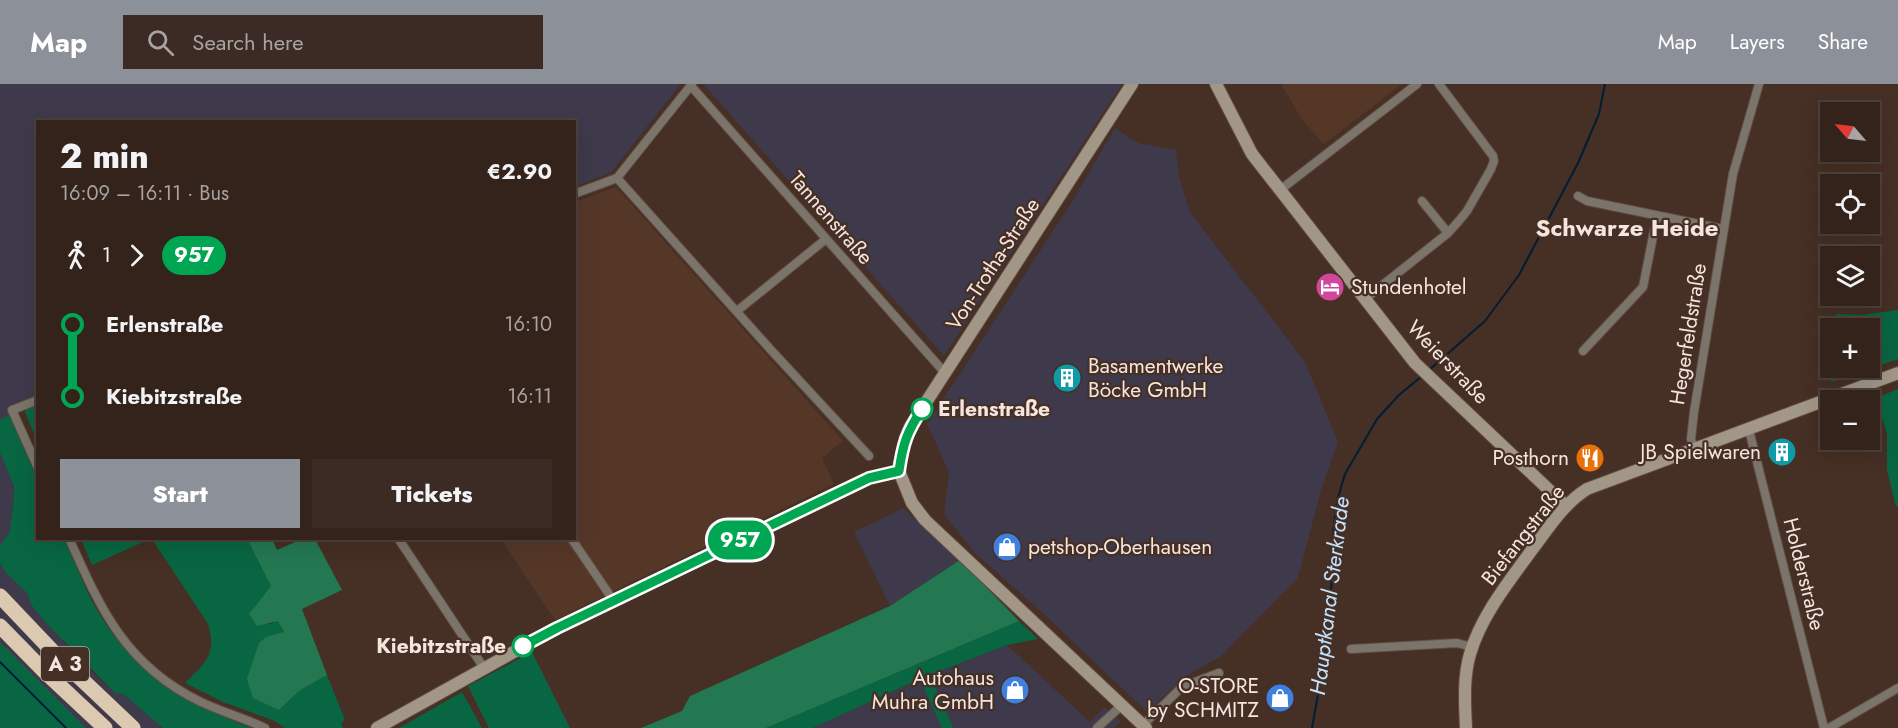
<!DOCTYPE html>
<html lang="en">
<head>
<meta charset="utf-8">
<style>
	:root { --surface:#34231b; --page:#3c2b24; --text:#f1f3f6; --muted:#a9a4a3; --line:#4e403a; --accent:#8c9099 }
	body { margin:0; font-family:Jost,sans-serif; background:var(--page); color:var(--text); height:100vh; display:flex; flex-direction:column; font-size:22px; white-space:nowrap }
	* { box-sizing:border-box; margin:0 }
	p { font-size:20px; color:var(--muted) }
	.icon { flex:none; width:33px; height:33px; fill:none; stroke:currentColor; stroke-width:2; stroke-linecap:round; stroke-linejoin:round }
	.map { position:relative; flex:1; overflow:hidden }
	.side { position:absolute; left:36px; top:36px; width:540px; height:420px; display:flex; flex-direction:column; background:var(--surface); border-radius:0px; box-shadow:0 6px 24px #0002,0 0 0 2px var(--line) }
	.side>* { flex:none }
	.badge { padding:0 12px; border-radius:20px; font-size:21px; line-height:39px }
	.needle { width:39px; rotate:298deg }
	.buttons { position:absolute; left:1820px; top:18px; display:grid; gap:12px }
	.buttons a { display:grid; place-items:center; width:60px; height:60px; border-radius:0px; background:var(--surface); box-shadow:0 6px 24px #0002,0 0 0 2px var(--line); font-size:30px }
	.map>.badge { position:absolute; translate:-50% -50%; box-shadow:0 0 0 3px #fff }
	.legs { display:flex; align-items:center; gap:9px; height:66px; padding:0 24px; font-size:20px }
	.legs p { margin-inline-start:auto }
	.summary { display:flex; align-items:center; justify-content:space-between; height:102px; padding:0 24px }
	h1 { font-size:33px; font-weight:800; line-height:45px }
	.action { display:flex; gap:12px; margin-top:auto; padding:12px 24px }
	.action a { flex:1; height:69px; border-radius:0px; background:var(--accent); color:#fff; font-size:24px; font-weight:800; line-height:69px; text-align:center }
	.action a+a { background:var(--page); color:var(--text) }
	ul { padding:0 24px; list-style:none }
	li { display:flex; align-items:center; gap:21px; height:72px; font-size:22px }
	li i { display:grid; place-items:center; width:9px; height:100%; margin:0 8px; background:currentColor }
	li i::after { content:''; width:15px; height:15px; margin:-8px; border:4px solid; border-radius:50%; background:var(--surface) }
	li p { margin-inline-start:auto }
	li:first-child i { background:linear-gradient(#0000 50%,currentColor 0) }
	li:last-child i { background:linear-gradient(currentColor 50%,#0000 0) }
	header { display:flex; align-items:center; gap:36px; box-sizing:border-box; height:84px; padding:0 30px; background:var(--accent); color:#fff }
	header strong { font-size:28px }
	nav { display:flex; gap:33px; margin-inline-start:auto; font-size:21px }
	.search { width:420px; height:54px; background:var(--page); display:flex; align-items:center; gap:15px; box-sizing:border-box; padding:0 21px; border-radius:0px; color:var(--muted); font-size:22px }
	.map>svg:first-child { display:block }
	.built { fill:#553728 }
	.industrial { fill:#3e3a4b }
	.green { fill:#086642 }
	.forest { fill:#237852 }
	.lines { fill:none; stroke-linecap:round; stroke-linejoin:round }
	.stream { stroke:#001d35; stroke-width:2 }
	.street-casing { stroke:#624c42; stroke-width:10 }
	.secondary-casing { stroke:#624c42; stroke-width:14 }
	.highway-casing { stroke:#624c42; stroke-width:16 }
	.street { stroke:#7b746a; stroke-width:8 }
	.secondary { stroke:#a29787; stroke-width:12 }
	.highway { stroke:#dbcab1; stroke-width:15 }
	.line-1-casing { stroke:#fff; stroke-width:14 }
	.line-1 { stroke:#00a651; stroke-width:9 }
	.stop-1-dot { fill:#fff; stroke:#00a651; stroke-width:3 }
	.labels { text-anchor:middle; stroke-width:4.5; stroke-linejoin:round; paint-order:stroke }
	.shield { fill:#462f24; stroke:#c0aea6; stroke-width:1.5 }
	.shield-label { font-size:20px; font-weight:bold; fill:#f4e5de }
	.street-label { font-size:21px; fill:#f4e5de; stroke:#462f24 }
	.poi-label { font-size:21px; fill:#f4e5de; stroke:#462f24; text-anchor:end }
	.stop-label { font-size:21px; font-weight:bold; fill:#f4e5de; stroke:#462f24; text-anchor:start }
	.water-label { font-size:22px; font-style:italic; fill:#c2e2ff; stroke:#462f24 }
	.quarter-label { font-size:24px; font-weight:bold; fill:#f4e5de; stroke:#462f24 }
</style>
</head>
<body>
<header>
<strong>Map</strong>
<div class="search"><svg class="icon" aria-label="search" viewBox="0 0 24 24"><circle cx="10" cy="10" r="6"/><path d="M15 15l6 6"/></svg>Search here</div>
<nav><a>Map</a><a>Layers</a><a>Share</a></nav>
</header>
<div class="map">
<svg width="1898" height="644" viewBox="0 0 1898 644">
	<rect width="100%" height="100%" fill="#462f24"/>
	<path class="built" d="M1281 0H1402L1324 60 1303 37Z
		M616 103 843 357 822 374 834 400 555 536 501 455 574 454 575 118Z"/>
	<path class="industrial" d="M0 0H681L611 88 575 103 574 38H38L37 320 0 336Z
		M703 0H1122L944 272Z
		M1115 44 1138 59 1176 66 1179 93 1190 128 1305 278 1338 358 1321 406 1298 494 1221 572 1186 592 1147 628 1045 531 975 469 944 430 949 388 927 340 1070 121Z
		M0 369 14 402V412L10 449 0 461Z
		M903 424 960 476 890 522 854 448Z
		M0 479 6 489 27 509 32 522 47 540 89 585 115 609 123 610 163 644H0Z
		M1007 561 1090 638 1104 623 1121 638 1113 644H813L921 595Z"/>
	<path class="green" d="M1898 226V275L1831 298 1832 284H1869V244H1835L1836 230 1862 231Z
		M1898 305V422L1896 423 1887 386V350L1876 314Z
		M37 320V357L25 328 28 324Z
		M9 331 37 394 38 454 64 455C75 478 84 503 97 526 133 588 187 620 252 644H163L123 610 115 609 47 540 32 522 27 509 6 489 0 479V461L10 448 14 412V402L0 369V336Z
		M152 454 92 481 81 455V454Z
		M152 455H247L271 502 268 541 278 536 284 549 274 551 279 626 299 607 327 591 345 636 341 639 343 644H285L275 637 223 618 185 599C206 578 217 570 208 540Z
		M1019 537 1038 555 1007 561 930 591 953 644H942L920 595 813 644H766Z
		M0 558 86 644H0Z
		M532 568 570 644H489L468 602Z
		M462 608 482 644H399Z"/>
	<path class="forest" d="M247 455H272L277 466 302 455H315L342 506 302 525 327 591 299 607 279 626 253 614 247 595 259 559 266 553 284 548 278 537 257 542 249 530 271 502Z
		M960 476 1019 537 766 644H641L682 627 690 612 890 522Z"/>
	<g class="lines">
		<path class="stream" d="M1429 286 1485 237 1519 191 1578 79 1599 30 1605 0
			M0 578 66 644
			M1312 644 1330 543 1333 449 1337 417 1345 390 1377 335 1399 311 1422 292"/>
		<g class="street-casing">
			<path id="street" d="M691 2 945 289
				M617 94 771 266 869 372
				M1280 106 1417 0
				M574 110 617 94 692 0
				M1578 112 1587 117 1723 145
				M1422 117 1448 149
				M1365 215 1448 149 1458 138 1467 127 1491 85 1494 77 1493 72 1439 0
				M737 227 826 155
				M1583 267 1643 203 1657 132
				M38 316 12 326 38 384
				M1749 346 1824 644
				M1694 366 1691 355 1694 328 1733 90 1759 0
				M69 454C101 526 126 582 201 618 222 628 244 634 265 644
				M398 454 484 584
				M571 454 613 516
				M1351 565 1457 559 1472 563
				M1143 641 1182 603 1219 589
				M1097 644 1122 621
				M1829 644 1898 604"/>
		</g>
		<g class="secondary-casing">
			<path id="secondary" d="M1216 0 1252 70 1415 279 1566 422
				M899 387 905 355 910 343 1132 0
				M899 387 912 419 925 436 1146 644
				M377 644 557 544 869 394 899 387
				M1466 644C1465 620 1463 594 1470 570 1481 532 1508 499 1531 467 1548 445 1563 420 1587 405L1898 289"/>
		</g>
		<g class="highway-casing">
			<path id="highway" d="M0 512 57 572 133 644
				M0 542 44 587 105 644"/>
		</g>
		<use href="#street" class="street"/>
		<use href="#secondary" class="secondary"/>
		<use href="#highway" class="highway"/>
	</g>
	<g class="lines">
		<g class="line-1-casing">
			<path id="line-1" d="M523 562 557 544 869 394 899 387C903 359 907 348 922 325"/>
		</g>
		<use href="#line-1" class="line-1"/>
	</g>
	<defs>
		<g id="hotel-disc" transform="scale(1.5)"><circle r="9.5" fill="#d1479c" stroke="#462f24"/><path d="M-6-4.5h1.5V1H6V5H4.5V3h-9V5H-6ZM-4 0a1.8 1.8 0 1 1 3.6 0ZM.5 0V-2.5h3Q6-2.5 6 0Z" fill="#fff"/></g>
		<g id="building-disc" transform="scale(1.5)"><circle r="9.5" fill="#0f9aa8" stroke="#462f24"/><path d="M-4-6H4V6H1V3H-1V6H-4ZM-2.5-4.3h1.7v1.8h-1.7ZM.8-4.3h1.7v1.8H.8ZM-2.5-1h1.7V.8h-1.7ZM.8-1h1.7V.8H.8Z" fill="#fff"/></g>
		<g id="restaurant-disc" transform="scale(1.5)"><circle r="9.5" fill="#e8710a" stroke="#462f24"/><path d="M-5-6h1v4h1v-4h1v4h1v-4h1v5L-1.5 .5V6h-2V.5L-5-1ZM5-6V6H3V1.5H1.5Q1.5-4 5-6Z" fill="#fff"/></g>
		<g id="shop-disc" transform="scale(1.5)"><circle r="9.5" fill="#3f7fe0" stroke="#462f24"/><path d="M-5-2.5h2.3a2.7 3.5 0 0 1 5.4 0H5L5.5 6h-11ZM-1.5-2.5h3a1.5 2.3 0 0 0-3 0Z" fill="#fff"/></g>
	</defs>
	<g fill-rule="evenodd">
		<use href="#hotel-disc" x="1330" y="203"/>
		<use href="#building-disc" x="1067" y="294"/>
		<use href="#building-disc" x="1782" y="368"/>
		<use href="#restaurant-disc" x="1590" y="374"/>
		<use href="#shop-disc" x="1007" y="463"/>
		<use href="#shop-disc" x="1015" y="606"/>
		<use href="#shop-disc" x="1280" y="614"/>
	</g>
	<g class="stop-1-dot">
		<circle cx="922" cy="325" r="10"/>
		<circle cx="523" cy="562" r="10"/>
	</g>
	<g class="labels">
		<rect class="shield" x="41" y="563" width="48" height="34" rx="4.5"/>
		<g class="shield-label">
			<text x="65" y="587">A 3</text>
		</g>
		<g class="street-label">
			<text transform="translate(831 134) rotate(49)" y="7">Tannenstraße</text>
			<text transform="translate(993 180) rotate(-57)" y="7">Von-Trotha-Straße</text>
			<text transform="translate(1688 250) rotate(-81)" y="7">Hegerfeldstraße</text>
			<text transform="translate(1448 278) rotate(46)" y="7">Weierstraße</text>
			<text transform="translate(1523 451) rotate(-52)" y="7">Biefangstraße</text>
			<text transform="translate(1804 490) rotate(76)" y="7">Holderstraße</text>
		</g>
		<g class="poi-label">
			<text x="1351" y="210" text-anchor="start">Stundenhotel</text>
			<text x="1088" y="289" text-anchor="start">Basamentwerke<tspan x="1088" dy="24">Böcke GmbH</tspan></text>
			<text x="1761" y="375">JB Spielwaren</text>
			<text x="1569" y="381">Posthorn</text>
			<text x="1028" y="470" text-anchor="start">petshop-Oberhausen</text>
			<text x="994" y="601">Autohaus<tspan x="994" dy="24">Muhra GmbH</tspan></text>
			<text x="1259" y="609">O-STORE<tspan x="1259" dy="24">by SCHMITZ</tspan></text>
		</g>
		<g class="stop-label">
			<text x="938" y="332">Erlenstraße</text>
			<text x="506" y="569" text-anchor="end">Kiebitzstraße</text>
		</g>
		<g class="water-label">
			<text transform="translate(1329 512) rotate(-83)" y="8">Hauptkanal Sterkrade</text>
		</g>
		<g class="quarter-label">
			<text x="1627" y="152">Schwarze Heide</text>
		</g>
	</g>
</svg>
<div class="buttons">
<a><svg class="needle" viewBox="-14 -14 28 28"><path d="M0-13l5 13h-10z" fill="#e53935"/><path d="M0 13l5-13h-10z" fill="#a9a4a3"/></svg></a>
<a><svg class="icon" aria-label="locate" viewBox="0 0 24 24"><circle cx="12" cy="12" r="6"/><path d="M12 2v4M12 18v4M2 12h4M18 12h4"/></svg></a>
<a><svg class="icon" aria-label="layers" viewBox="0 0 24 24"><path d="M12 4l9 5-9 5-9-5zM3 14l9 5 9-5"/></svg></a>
<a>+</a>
<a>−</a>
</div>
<b class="badge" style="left:740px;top:456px;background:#00a651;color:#fff">957</b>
<section class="side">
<div class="summary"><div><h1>2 min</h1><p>16:09 – 16:11 · Bus</p></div><b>€2.90</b></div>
<div class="legs"><svg class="icon" aria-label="walk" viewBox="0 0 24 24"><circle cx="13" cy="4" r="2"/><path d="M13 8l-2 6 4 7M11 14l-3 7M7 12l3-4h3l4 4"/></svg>1<svg class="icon" aria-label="forward" viewBox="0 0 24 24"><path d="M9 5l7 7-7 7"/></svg><b class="badge" style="background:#00a651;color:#fff">957</b></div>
<ul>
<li><i style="color:#00a651"></i><b>Erlenstraße</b><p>16:10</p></li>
<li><i style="color:#00a651"></i><b>Kiebitzstraße</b><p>16:11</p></li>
</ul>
<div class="action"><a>Start</a><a>Tickets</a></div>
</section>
</div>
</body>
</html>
